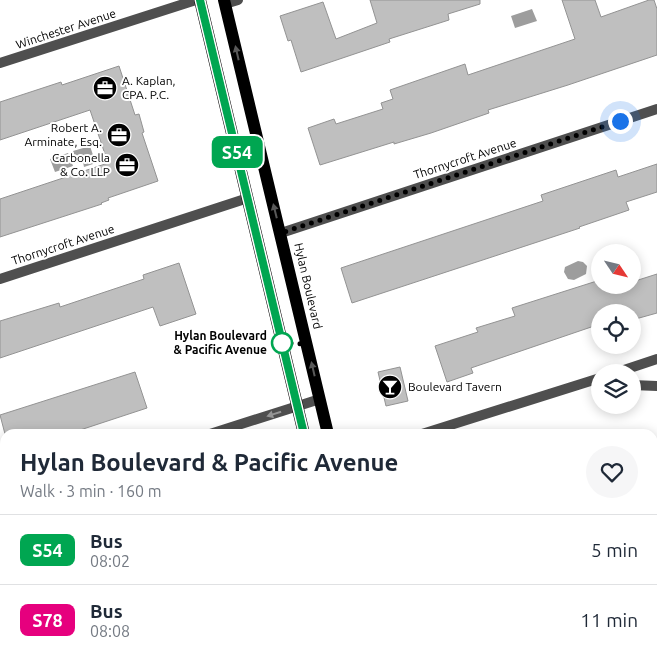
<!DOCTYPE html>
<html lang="en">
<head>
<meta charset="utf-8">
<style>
	:root { --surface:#fff; --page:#f6f6f7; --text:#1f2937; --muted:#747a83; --line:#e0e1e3 }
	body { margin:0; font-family:Ubuntu,sans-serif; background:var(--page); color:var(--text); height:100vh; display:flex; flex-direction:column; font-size:19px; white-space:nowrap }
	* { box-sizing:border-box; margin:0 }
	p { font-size:16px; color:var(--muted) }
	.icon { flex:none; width:28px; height:28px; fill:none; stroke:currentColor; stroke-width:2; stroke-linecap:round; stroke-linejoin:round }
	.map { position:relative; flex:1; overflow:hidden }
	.side { position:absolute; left:0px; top:429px; width:658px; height:236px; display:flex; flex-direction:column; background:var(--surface); border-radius:15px 15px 0 0; box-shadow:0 2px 12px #0003 }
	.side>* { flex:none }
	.badge { padding:0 10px; border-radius:8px; font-size:18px; line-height:32px }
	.needle { width:32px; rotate:125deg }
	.fabs { position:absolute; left:591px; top:244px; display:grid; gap:10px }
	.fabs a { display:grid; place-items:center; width:50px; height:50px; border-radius:50%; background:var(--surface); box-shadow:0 2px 12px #0003; font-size:25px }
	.you { position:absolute; width:25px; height:25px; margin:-12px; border:4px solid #fff; border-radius:50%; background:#1a73e8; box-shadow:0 0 0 8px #1a73e833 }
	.map>.badge { position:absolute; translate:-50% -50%; box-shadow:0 0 0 2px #fff }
	.round { display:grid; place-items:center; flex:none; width:52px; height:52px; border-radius:26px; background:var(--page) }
	.head { display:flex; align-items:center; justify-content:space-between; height:85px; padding:0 20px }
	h1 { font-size:24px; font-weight:600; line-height:38px }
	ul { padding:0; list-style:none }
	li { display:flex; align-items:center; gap:15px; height:70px; padding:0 20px; border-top:1px solid var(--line) }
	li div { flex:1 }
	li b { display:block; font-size:19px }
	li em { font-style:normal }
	li .badge { min-width:55px; font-weight:700; text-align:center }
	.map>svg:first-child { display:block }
	.water { fill:#9d9d9d }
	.building { fill:#bfbfbf; stroke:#939393 }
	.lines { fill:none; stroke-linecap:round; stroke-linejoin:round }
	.minor { stroke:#4f4f4f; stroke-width:10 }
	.primary { stroke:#000; stroke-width:12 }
	.oneway { fill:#595959 }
	.oneway2 { fill:#959595 }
	.line-casing { stroke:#fff; stroke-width:11 }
	.line { stroke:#00a651; stroke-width:8 }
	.walk { stroke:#000; stroke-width:5; stroke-dasharray:0 9 }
	.stop-dot { fill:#fff; stroke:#00a651; stroke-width:2.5 }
	.labels { text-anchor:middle; stroke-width:4; stroke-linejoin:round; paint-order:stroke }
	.street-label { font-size:12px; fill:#000; stroke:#fff }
	.poi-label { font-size:12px; fill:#000; stroke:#fff; text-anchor:start }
	.stop-label { font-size:12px; font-weight:bold; fill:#000; stroke:#fff; text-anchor:end }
</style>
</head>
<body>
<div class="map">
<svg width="657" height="664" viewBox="0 0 657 664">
	<rect width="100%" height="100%" fill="#fff"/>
	<path class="water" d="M532 9 537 21 515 28 511 16Z
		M90 146 94 158 92 159 93 164 84 167 83 162 77 163 73 151Z
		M68 153 73 166 55 172 50 159Z
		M578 261 583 262 587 266 586 274 574 280 568 279 564 272 565 267Z"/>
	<path class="building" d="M370 0H480V4L448 14 449 20 389 39 390 42 301 72 291 40 288 41 280 16 323 2 336 39 377 23Z
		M562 0H595L601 17 649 0H654L657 9V55L568 85 488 110 489 113 431 133 394 144V142L320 165 308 128 334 119 336 124 383 109 381 103 393 99 390 90 465 64 468 75 575 39Z
		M119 66 135 115 139 114 144 132 142 133 158 181 108 198 109 200 101 203 102 204 0 237V199L108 163 90 110 0 140V102L61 82 62 85Z
		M657 164V192L626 202 629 210 579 227 580 228 352 303 341 268 543 201 541 195 616 170 618 177Z
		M179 263 196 314 160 326 153 307 0 358V321L59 303 60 307 144 279 143 275Z
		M657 274V313L632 320V312H600V324L471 368 473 373 447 382 435 346 478 332 476 328 515 316 512 308 600 280V285H632V282Z
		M400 367 408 401 386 406 378 372Z
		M135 372 147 408 68 434H5L0 415Z"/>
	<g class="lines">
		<path class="minor" d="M225 4 238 0
			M0 63 196 0
			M281 233 657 109
			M0 279 248 198
			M618 372 657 359
			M632 385 657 386
			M210 434 320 399
			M422 434 600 378
			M0 500 5 499
			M652 644 657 643
			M153 664 166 660
			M593 664 605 660"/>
		<path class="primary" d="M200 0 304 434
			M224 0 328 434
			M352 660 353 664
			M388 660 389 664"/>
	</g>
	<defs><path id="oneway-solid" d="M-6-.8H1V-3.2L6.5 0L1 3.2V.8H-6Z" transform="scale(1.25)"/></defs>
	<g class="oneway">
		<use href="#oneway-solid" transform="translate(237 53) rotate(-103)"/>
		<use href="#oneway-solid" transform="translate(275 211) rotate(-104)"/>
		<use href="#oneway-solid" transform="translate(313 369) rotate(-103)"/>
	</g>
	<use class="oneway2" href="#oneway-solid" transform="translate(274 414) rotate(162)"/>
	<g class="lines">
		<g class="line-casing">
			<path id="line" d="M200 0 304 434"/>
		</g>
		<use href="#line" class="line"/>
		<path class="walk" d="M282 343 307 344 281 233 620 121"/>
	</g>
	<defs>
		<g id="office-disc" transform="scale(1.25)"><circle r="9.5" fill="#000" stroke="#fff"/><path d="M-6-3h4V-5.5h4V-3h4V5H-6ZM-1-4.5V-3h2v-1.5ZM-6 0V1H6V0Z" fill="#fff"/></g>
		<g id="bar-disc" transform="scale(1.25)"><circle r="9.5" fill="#000" stroke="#fff"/><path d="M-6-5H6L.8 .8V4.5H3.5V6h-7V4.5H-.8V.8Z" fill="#fff"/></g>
	</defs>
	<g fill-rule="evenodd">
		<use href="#office-disc" x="105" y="88"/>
		<use href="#office-disc" x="119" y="135"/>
		<use href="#office-disc" x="127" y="165"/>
		<use href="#bar-disc" x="390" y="387"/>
	</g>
	<circle class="stop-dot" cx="282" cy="343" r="10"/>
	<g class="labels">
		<g class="street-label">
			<text transform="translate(66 29) rotate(-18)" y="4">Winchester Avenue</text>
			<text transform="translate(465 159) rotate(-18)" y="4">Thornycroft Avenue</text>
			<text transform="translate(63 245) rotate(-18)" y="4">Thornycroft Avenue</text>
			<text transform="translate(308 286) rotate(77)" y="4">Hylan Boulevard</text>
		</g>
		<g class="poi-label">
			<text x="122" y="85">A. Kaplan,<tspan x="122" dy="14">CPA. P.C.</tspan></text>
			<text x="102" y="132" text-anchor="end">Robert A.<tspan x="102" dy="14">Arminate, Esq.</tspan></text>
			<text x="110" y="162" text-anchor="end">Carbonella<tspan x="110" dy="14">&amp; Co. LLP</tspan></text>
			<text x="408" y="391">Boulevard Tavern</text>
		</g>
		<g class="stop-label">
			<text x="267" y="340">Hylan Boulevard<tspan x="267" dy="14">&amp; Pacific Avenue</tspan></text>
		</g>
	</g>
</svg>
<div class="fabs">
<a><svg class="needle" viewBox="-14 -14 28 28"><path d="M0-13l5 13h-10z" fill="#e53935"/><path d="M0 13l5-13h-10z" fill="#747a83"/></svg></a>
<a><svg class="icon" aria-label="locate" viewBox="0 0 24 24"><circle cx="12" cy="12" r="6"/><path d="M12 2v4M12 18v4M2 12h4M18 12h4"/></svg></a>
<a><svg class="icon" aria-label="layers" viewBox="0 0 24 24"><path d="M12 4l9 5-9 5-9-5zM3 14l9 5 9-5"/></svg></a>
</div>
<div class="you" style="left:620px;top:121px"></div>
<b class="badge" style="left:237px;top:152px;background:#00a651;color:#fff">S54</b>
<section class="side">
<div class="head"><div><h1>Hylan Boulevard &amp; Pacific Avenue</h1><p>Walk · 3 min · 160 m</p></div><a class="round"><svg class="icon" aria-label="heart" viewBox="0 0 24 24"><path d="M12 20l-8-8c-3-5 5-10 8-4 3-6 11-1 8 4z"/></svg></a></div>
<ul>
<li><span class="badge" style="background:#00a651;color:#fff">S54</span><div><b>Bus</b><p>08:02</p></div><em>5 min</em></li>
<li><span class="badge" style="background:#e6007e;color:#fff">S78</span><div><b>Bus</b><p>08:08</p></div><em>11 min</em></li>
</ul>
</section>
</div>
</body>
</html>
